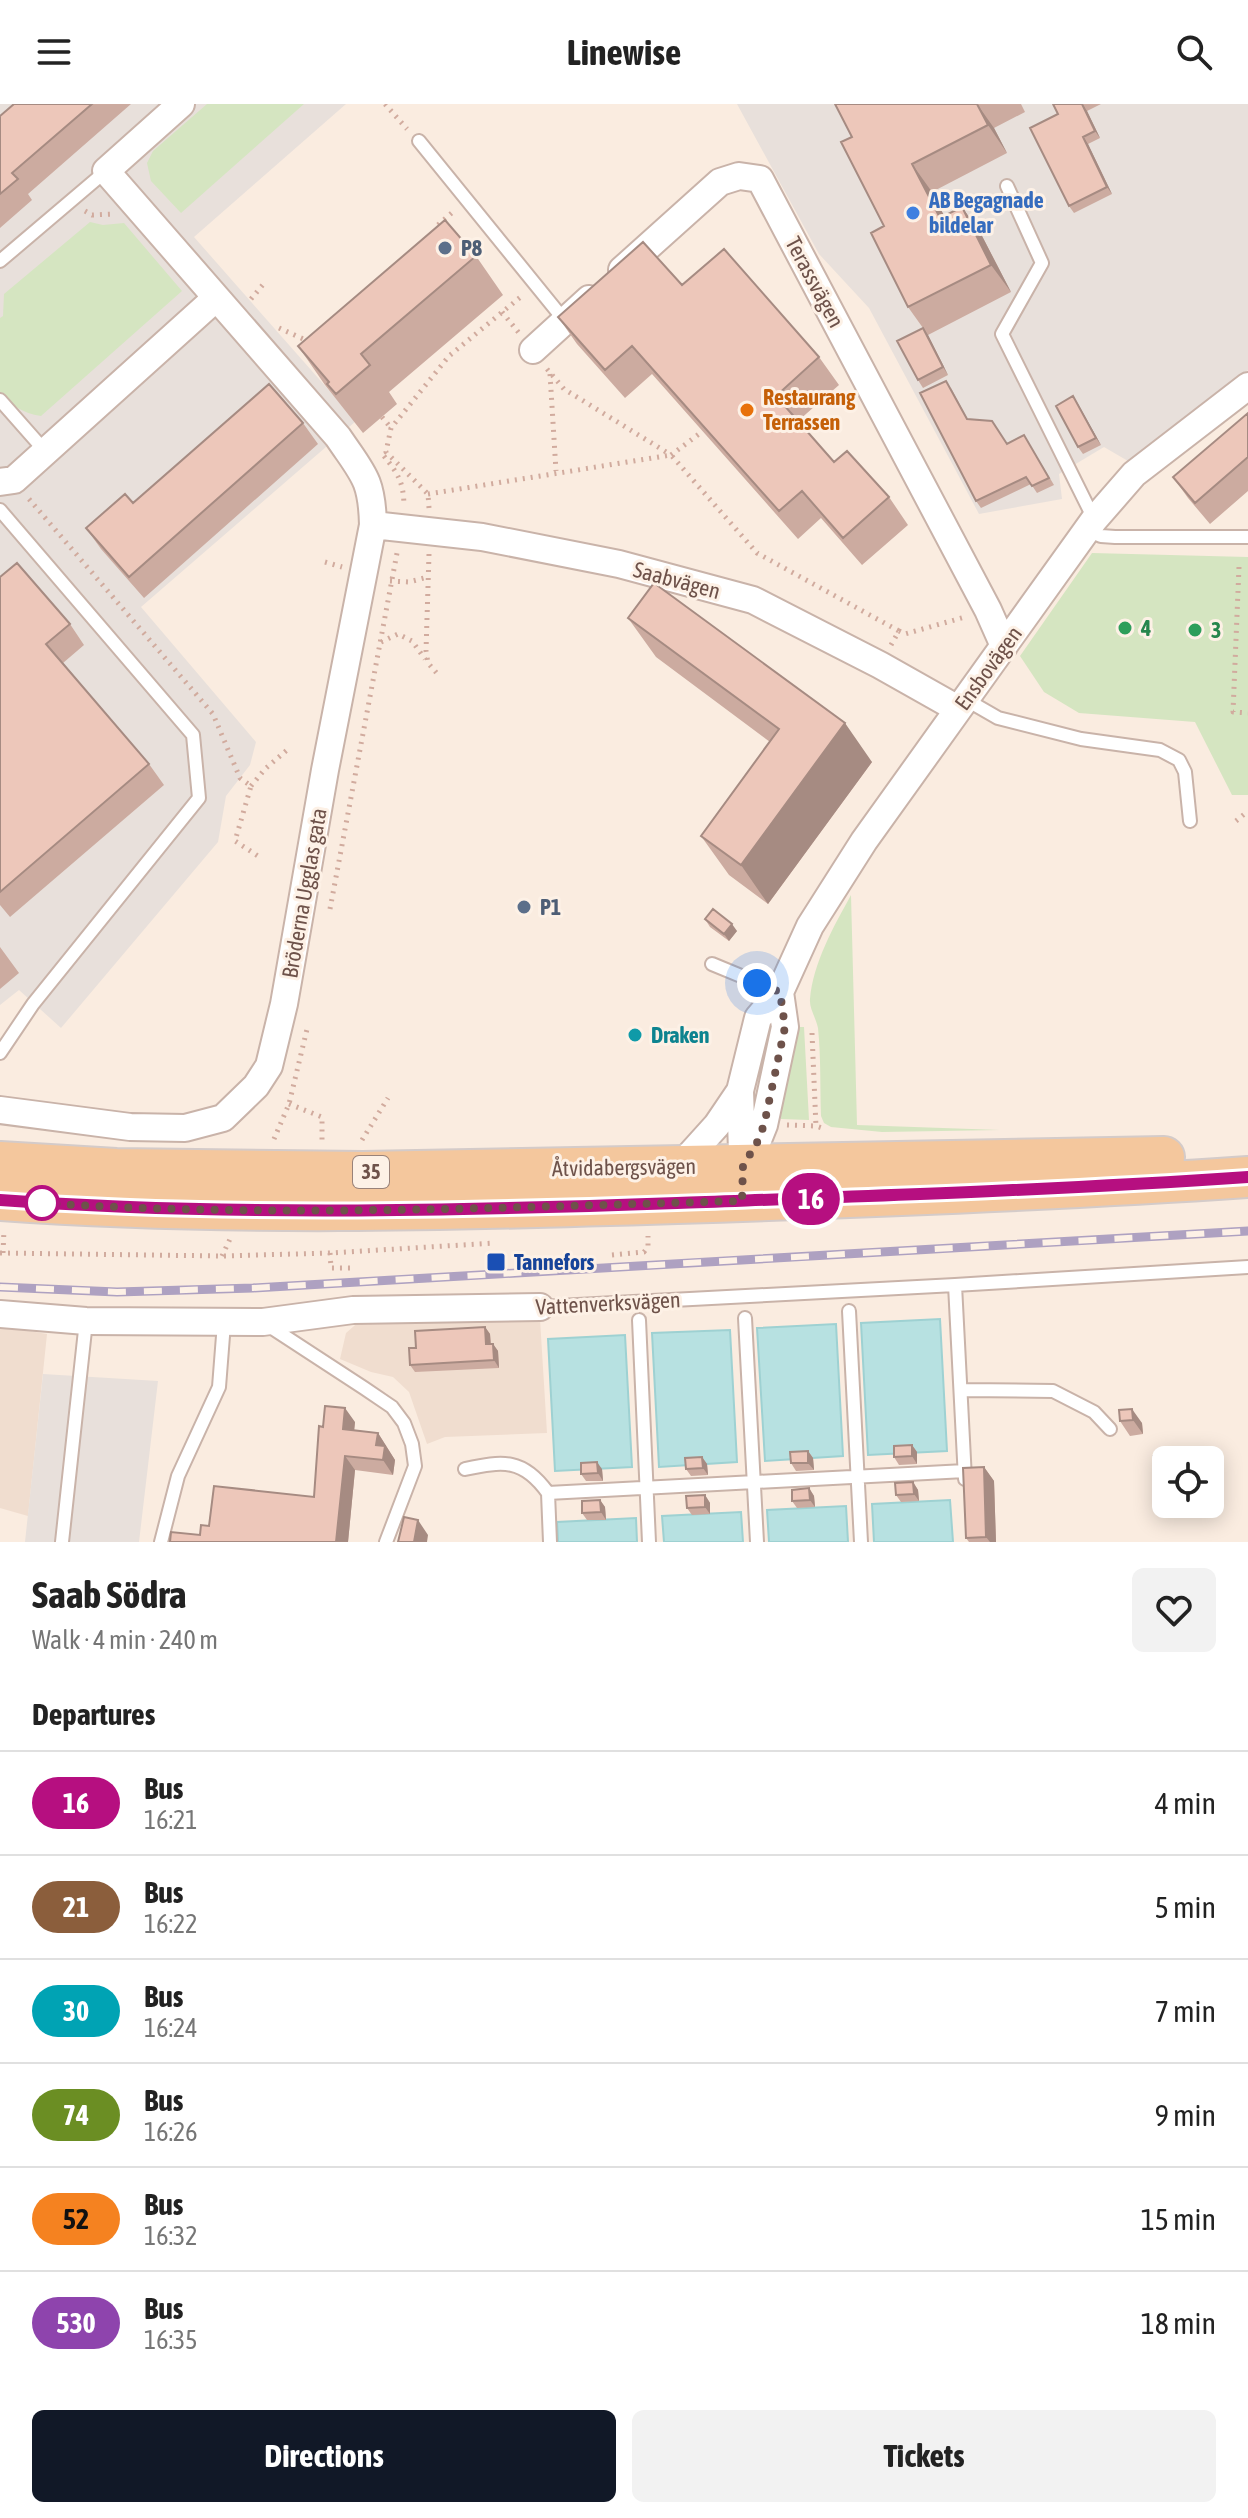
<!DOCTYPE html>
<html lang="en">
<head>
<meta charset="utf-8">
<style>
	:root { --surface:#fff; --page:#f2f2f2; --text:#222; --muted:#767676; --line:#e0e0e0; --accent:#111827 }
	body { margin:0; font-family:"Asap Condensed",sans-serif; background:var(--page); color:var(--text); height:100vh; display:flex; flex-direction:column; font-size:30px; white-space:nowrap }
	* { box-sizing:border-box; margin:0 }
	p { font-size:26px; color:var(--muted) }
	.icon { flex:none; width:44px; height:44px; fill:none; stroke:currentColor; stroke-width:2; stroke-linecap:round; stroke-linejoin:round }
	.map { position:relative; height:1438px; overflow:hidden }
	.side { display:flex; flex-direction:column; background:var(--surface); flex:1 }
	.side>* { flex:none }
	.badge { padding:0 16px; border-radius:26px; font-size:28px; line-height:52px }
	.controls { position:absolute; left:1152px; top:1342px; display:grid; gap:16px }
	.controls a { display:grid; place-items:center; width:72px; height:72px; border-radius:12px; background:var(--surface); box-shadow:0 4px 20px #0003; font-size:40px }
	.you { position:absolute; width:40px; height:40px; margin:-20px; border:6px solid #fff; border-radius:50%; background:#1a73e8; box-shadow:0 0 0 12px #1a73e833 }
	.map>.badge { position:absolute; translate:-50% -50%; box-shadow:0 0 0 4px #fff }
	h2 { padding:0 32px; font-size:30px; line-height:72px }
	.round { display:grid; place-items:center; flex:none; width:84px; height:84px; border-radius:12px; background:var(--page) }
	.summary { display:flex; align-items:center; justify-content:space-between; height:136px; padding:0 32px }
	h1 { font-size:38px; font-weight:700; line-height:60px }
	.cta { display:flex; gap:16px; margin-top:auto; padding:16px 32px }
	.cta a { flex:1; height:92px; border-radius:12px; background:var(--accent); color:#fff; font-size:32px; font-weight:700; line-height:92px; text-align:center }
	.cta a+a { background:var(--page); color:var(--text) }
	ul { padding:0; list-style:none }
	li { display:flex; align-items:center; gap:24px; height:104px; padding:0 32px; border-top:2px solid var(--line) }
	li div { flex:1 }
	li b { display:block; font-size:30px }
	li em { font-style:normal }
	li .badge { min-width:88px; font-weight:700; text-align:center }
	header { display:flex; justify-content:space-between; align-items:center; height:104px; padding:0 32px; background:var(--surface); font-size:36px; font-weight:700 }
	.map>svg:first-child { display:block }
	.residential { fill:#f0ddcf }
	.industrial { fill:#e8e0db }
	.green { fill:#d5e5c1 }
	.water { fill:#b7e1e1; stroke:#9ed1d2; stroke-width:2 }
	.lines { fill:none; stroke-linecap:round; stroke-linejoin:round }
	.service-casing { stroke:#c9b3a9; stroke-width:16 }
	.minor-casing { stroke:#c9b3a9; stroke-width:30 }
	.primary-casing { stroke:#d4cbc9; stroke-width:44 }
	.path { stroke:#d1ab9e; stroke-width:5; stroke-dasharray:2 6; stroke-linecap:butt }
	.service { stroke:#fff; stroke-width:12 }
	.minor { stroke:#fff; stroke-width:26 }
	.primary { stroke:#f4c79d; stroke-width:40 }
	.rail-casing { stroke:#aea1c1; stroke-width:9 }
	.rail { stroke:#fdf1e6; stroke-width:6; stroke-dasharray:18; stroke-linecap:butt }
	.wall { fill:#ccaba0 }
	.shaded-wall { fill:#a68b82 }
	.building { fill:#edc7ba; stroke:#a68b82; stroke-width:2 }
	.line-casing { stroke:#fff; stroke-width:18 }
	.line { stroke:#b60f80; stroke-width:12 }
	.walk { stroke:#6e524a; stroke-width:8; stroke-dasharray:0 14.4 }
	.shop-dot { fill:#3f7fe0; stroke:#fdf1e6; stroke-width:3 }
	.service-dot { fill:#5c6f8a; stroke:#fdf1e6; stroke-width:3 }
	.food-dot { fill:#e8710a; stroke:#fdf1e6; stroke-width:3 }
	.leisure-dot { fill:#2e9e5b; stroke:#fdf1e6; stroke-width:3 }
	.culture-dot { fill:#0f9aa8; stroke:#fdf1e6; stroke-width:3 }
	.stop-dot { fill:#fff; stroke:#b60f80; stroke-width:4 }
	.transit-dot { fill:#1a4fb4; stroke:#fdf1e6; stroke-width:3 }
	.labels { text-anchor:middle; stroke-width:6; stroke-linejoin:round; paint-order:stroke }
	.shield { fill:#fdf1e6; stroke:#998279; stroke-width:2 }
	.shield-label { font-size:20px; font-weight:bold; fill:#6e524a }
	.shop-label { font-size:22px; font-weight:bold; fill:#366cbe; stroke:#fdf1e6; text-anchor:start }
	.service-label { font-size:22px; font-weight:bold; fill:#4e5e75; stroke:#fdf1e6; text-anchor:start }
	.street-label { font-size:22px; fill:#6e524a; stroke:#fdf1e6 }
	.food-label { font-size:22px; font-weight:bold; fill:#c56008; stroke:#fdf1e6; text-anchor:start }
	.leisure-label { font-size:22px; font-weight:bold; fill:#27864d; stroke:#fdf1e6; text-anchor:start }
	.culture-label { font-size:22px; font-weight:bold; fill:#0d838f; stroke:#fdf1e6; text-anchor:start }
	.transit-label { font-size:22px; font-weight:bold; fill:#164399; stroke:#fdf1e6; text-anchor:start }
</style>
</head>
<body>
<header><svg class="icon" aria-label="menu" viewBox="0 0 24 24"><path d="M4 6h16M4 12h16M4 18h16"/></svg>Linewise<svg class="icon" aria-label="search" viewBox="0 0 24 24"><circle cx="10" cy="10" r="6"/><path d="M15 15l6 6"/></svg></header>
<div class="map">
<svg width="1248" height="1438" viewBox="0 0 1248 1438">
	<rect width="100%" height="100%" fill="#faece0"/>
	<path class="residential" d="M362 1215H540L547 1329 445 1333 427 1340 409 1288 393 1273 371 1268 340 1255 346 1229Z
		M0 1222 47 1230 28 1412 0 1404Z"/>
	<path class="industrial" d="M0 0H346L194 133 356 317 141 503 256 638 250 661 226 692 218 738 61 924 19 886 0 901Z
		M737 0H1248V266L1128 357 1104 343 1059 370 1062 395 979 410 869 204 819 150Z
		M43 1270 158 1277 139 1438H25Z"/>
	<path class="green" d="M207 0H304L181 109 151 77 147 59 153 47Z
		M90 118 103 121 124 119 182 187 41 312C22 309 13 302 0 288V214L3 212 4 190Z
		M1092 449 1248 453V691H1232L1195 618 1079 609 1044 588 1020 552Z
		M851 791 857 1021 1000 1026 882 1028 831 1023 824 1019 821 1012C820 983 821 953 818 924 816 914 809 904 810 895 813 859 834 822 851 791Z
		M796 923H804L809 1016 781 1015 779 1002Z"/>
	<path class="water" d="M940 1215 947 1347 868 1351 861 1219Z
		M836 1220 843 1352 765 1357 757 1224Z
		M730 1226 737 1358 659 1363 652 1229Z
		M625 1231 632 1363 555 1367 548 1235Z
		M950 1396 953 1438H874L872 1400Z
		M846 1402 848 1438H769L767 1406Z
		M741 1408 743 1438H664L662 1412Z
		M636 1414 637 1438H558L557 1418Z"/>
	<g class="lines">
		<g class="service-casing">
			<path id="service" d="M419 37 565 217
				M1007 82 1042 159 1002 230 1094 415
				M0 157 106 67
				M0 296 45 347
				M0 406 193 631 199 694 33 900 0 949
				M1086 426 1101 432 1115 433H1248
				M965 595 998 614 1081 635 1160 646 1179 656 1185 668 1190 717
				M712 860 780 888
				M955 1181 965 1375
				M540 1203 955 1181 1248 1163
				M849 1207 861 1438
				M745 1214 757 1438
				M639 1216 649 1438
				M266 1220 364 1284 392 1303 404 1319 412 1340 415 1362 386 1438
				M962 1286 1053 1287 1094 1308 1110 1325
				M465 1365C503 1357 523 1354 548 1389L965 1367
				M548 1389 550 1438
				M62 1438 86 1217
				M161 1438 178 1372 219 1283 224 1219"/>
		</g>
		<g class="minor-casing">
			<path id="minor" d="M622 166 720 78 739 72 760 75 988 506 1004 542
				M533 246 589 195
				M0 378 14 376 216 194
				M373 421 482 433 619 460 753 496 880 561 958 605
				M0 1006 130 1023 185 1024 223 1014 256 982 269 962 284 900 325 666 373 421C372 375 363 370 338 333L106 67 181 0
				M743 1061 756 1041 764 1021 785 923 780 888
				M680 1062 717 1021 740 987
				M743 1077 740 987 758 914 780 888 810 822 864 737 1094 416 1134 370 1248 282
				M0 1210 86 1217 263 1218 353 1206 540 1203"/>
		</g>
		<g class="primary-casing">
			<path id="primary" d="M0 1058 116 1065 363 1068 1164 1053
				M0 1096C226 1112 452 1106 677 1099 868 1093 1058 1086 1248 1073"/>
		</g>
		<path class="path" d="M385 0 407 25
			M85 107 92 111 113 110
			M438 121 454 107
			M251 195 266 177
			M502 208 519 229
			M279 224 310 238
			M547 265 564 285 671 351 703 327
			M550 270 556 367
			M382 313 391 324
			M384 352C398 370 403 377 404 400
			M428 390 671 351 757 449 899 527
			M29 395 213 610 240 674 251 682 235 737 258 752
			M429 404 428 390 386 348 391 324 449 252 523 191
			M429 450 426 547 428 559 440 573
			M325 458 342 463
			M1239 463 1233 608 1248 609
			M390 477 409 478 428 473
			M381 538 398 530 412 537 425 555
			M891 541 899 527 905 530 965 513
			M251 682 265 665 287 646
			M1236 717 1248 707
			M330 805 397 449
			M812 929 816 1023
			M289 1000 322 1013V1037
			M787 1021 816 1022 825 1025
			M274 1035 289 1000 308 921
			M362 1036 388 994
			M0 1149 222 1152 330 1149 495 1139
			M3 1149 4 1126
			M330 1149 331 1164H355
			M612 1151 644 1148 648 1143V1132
			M222 1152 230 1135"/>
		<use href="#service" class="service"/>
		<use href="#minor" class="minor"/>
		<use href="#primary" class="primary"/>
		<g class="rail-casing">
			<path id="rail" d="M0 1183 117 1188 253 1184 1248 1127"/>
		</g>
		<use href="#rail" class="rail"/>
	</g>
	<path class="wall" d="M14 0H131L28 90 32 96 0 124V12Z
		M835 0H1021L1025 8 994 24 1007 49 932 88 944 112 962 103 981 130 1011 188 928 231 948 271 923 284 918 276 923 224 908 203 884 122 852 33Z
		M1053 0H1101L1087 7 1100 34 1088 40 1112 90 1074 109 1069 102 1058 10Z
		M476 152 503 191 389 288 397 300 363 329 325 281 298 242Z
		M682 181 819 253 839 281 798 317 834 358 889 393 908 421 862 461 821 414 798 435 652 270 625 294 577 240 558 213Z
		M951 284 968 316 1007 339 1024 331 1054 381 1037 389 1031 380 981 404 976 397Z
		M1073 292 1101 341 1083 350 1078 343Z
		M1248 309V387L1210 420 1188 394 1173 373Z
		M303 319 318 340 144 494 101 445 86 424 133 399Z
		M0 473 70 520 84 541 63 559 149 660 164 681 10 813 0 801Z
		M628 514 872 658 768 800 729 771 701 732 770 638 656 553Z
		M705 815 737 827 729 837 710 823Z
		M0 843 19 869 0 885Z
		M485 1223 490 1230 491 1240H493L498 1247 499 1264 415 1268 410 1261 416 1244Z
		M1119 1306 1142 1319 1143 1330 1130 1332 1120 1317Z
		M355 1318 354 1326 378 1329 395 1356 393 1371 355 1366 348 1438 200 1431 209 1422 314 1393 323 1323Z
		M912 1341 917 1348V1360L899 1361 894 1353Z
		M808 1347 813 1354 814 1366 796 1367 791 1359Z
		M1161 1351 1166 1358V1371L1159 1372 1154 1365Z
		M702 1353 707 1360 708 1371 691 1372 686 1365Z
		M984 1363 994 1377 996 1438H969L966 1434Z
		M602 1365 603 1377H586L581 1370Z
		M913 1378 918 1386 919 1397 901 1398 896 1391Z
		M809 1384 814 1392 815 1403 797 1404 792 1397Z
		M705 1391 710 1399V1410L692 1411 687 1404Z
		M600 1396 605 1403 606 1416H587L582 1409Z"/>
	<path class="shaded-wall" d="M977 0 994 24 1007 49 988 21Z
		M1082 0 1087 7 1100 34 1095 27Z
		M1083 33 1088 40 1112 90 1107 83Z
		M912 60 932 88 959 141 940 114Z
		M962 103 981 130 1011 188 991 161Z
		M923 224 928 231 948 271 943 263Z
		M1073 292 1078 300 1101 341 1096 334Z
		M845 619 872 658 768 800 741 761Z
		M732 820 737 827 729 837 724 830Z
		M485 1223 490 1230 491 1247 486 1240Z
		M493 1240 498 1247 499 1264 494 1256Z
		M345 1304 355 1318 353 1339 343 1325Z
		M1132 1305 1142 1319 1143 1330 1133 1316Z
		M378 1329 395 1356 393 1371 383 1356 376 1341Z
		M912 1341 917 1348V1360L912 1352Z
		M808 1347 813 1354 814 1366 808 1359Z
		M1161 1351 1166 1358V1371L1162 1364Z
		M345 1352 355 1366 348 1438H336Z
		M702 1353 707 1360 708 1371 703 1364Z
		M597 1358 602 1365 603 1377 598 1369Z
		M984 1363 994 1377 996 1438H990L986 1433Z
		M913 1378 918 1386 919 1397 914 1390Z
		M809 1384 814 1392 815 1403 810 1396Z
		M705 1391 710 1399V1410L705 1403Z
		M600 1396 605 1403 606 1416 601 1408Z
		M418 1416 428 1431 427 1438H414Z"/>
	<path class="building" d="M14 0H92L12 69 18 75 0 90V12Z
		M835 0H977L988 21 912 60 940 114 962 103 991 161 908 203 871 129 884 122 841 38 852 33Z
		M1053 0H1082L1095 27 1083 33 1107 83 1069 102 1030 24 1058 10Z
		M445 116 476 152 361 250 370 261 336 290 327 280 329 278 298 242Z
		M643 138 682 181 724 145 819 253 776 292 834 358 847 347 889 393 843 434 802 387 779 407 632 242 605 266 558 213Z
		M923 224 943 263 918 276 897 237Z
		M946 277 967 315 992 317 1007 340 1024 331 1049 374 1032 382 1026 373 976 397 920 289Z
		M269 280 303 319 129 473 86 424 125 390 133 399Z
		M1073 292 1096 334 1078 343 1056 302Z
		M1248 309V353L1195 399 1173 373Z
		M17 459 70 520 46 540 149 660 0 788V473Z
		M654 479 845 619 741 761 701 732 779 625 628 514Z
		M713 805 732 820 724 830 705 815Z
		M485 1223 486 1240H493L494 1256 410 1261 409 1244H416L415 1227Z
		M325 1302 345 1304 343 1325 378 1329 376 1341 385 1342 383 1356 345 1352 336 1438H170L171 1428 200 1431 201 1421 209 1422 214 1382 314 1393 319 1322 323 1323Z
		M1132 1305 1133 1316 1120 1317 1119 1306Z
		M912 1341V1352L894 1353V1342Z
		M808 1347V1359H791L790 1348Z
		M1161 1351 1162 1364 1154 1365 1153 1352Z
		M702 1353 703 1364 686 1365 685 1354Z
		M597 1358 598 1369 581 1370V1359Z
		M984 1363 986 1433 966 1434 963 1364Z
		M913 1378 914 1390 896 1391 895 1379Z
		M809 1384 810 1396 792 1397V1386Z
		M705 1391V1403L687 1404 686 1392Z
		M600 1396 601 1408 582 1409V1397Z
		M404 1413 418 1416 414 1438H398Z"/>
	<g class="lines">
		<g class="line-casing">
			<path id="line" d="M0 1096C225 1112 452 1107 677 1099 868 1092 1058 1086 1248 1073"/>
		</g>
		<use href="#line" class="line"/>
		<path class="walk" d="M42 1099C275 1114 509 1103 742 1097L743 1061 756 1041 764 1021 785 923 780 888 757 879"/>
	</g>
	<circle class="shop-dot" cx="913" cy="109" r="8"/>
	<g class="service-dot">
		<circle cx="445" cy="144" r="8"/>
		<circle cx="524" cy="803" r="8"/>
	</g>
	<circle class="food-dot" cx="747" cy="306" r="8"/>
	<g class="leisure-dot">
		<circle cx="1125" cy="524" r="8"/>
		<circle cx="1195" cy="526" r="8"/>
	</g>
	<circle class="culture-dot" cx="635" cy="931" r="8"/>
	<circle class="stop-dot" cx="42" cy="1099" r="16"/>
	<rect class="transit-dot" x="486" y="1148" width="20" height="20" rx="4"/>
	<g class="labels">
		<rect class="shield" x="353" y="1052" width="36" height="32" rx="6"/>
		<g class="shield-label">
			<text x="371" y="1075">35</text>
		</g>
		<g class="shop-label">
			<text x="929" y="104">AB Begagnade<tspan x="929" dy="25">bildelar</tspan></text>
		</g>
		<g class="service-label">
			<text x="461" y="152">P8</text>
			<text x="540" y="811">P1</text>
		</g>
		<g class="street-label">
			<text transform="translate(815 178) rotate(62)" y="8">Terassvägen</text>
			<text transform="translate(677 476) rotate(15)" y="8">Saabvägen</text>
			<text transform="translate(988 564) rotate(-54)" y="8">Ensbovägen</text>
			<text transform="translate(304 789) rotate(-80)" y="8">Bröderna Ugglas gata</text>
			<text transform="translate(624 1063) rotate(-1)" y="8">Åtvidabergsvägen</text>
			<text transform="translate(608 1199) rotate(-3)" y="8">Vattenverksvägen</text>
		</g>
		<g class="food-label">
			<text x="763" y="301">Restaurang<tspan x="763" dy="25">Terrassen</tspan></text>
		</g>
		<g class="leisure-label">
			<text x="1141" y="532">4</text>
			<text x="1211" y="534">3</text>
		</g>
		<g class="culture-label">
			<text x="651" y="939">Draken</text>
		</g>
		<g class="transit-label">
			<text x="514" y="1166">Tannefors</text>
		</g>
	</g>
</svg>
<div class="controls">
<a><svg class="icon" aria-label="locate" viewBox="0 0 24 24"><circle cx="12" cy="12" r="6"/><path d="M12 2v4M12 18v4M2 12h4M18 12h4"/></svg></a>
</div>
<div class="you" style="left:757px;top:879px"></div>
<b class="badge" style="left:811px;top:1095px;background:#b60f80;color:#fff">16</b>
</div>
<section class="side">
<div class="summary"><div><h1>Saab Södra</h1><p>Walk · 4 min · 240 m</p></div><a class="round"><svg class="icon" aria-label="heart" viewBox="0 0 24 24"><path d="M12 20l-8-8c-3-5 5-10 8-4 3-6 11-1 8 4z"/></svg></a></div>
<h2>Departures</h2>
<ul>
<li><span class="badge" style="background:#b60f80;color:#fff">16</span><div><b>Bus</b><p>16:21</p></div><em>4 min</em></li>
<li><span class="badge" style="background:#8b5e3c;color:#fff">21</span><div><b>Bus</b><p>16:22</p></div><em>5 min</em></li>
<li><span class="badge" style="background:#00a3b4;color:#fff">30</span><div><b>Bus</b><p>16:24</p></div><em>7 min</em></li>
<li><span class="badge" style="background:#6b8e23;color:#fff">74</span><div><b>Bus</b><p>16:26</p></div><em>9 min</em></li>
<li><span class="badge" style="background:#f58220;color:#111">52</span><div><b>Bus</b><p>16:32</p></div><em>15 min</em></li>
<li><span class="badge" style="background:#8e44ad;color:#fff">530</span><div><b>Bus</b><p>16:35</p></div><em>18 min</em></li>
</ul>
<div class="cta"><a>Directions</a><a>Tickets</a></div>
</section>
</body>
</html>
